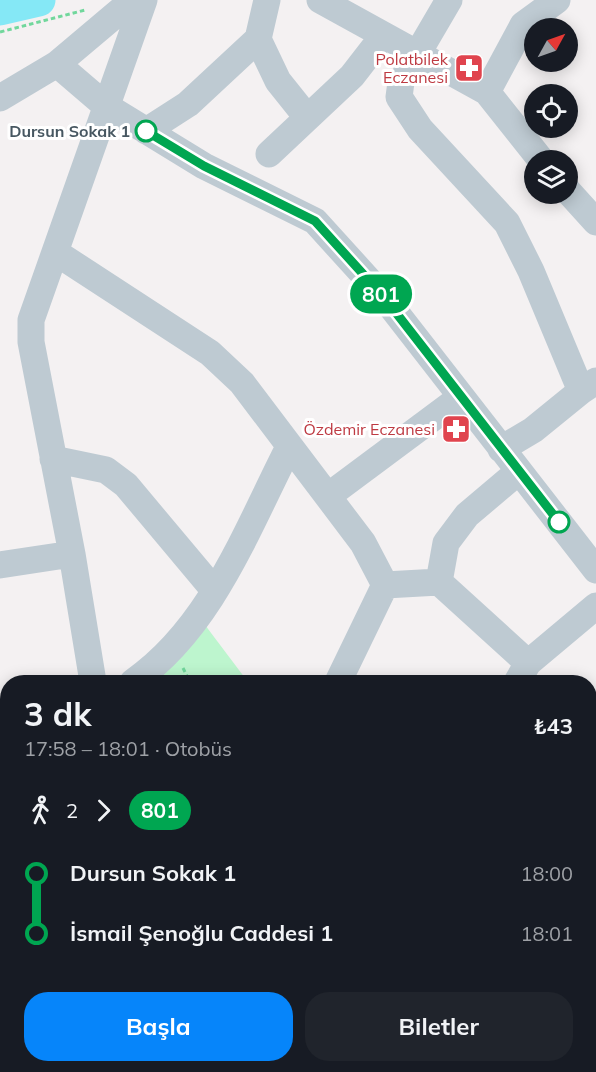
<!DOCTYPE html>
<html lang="tr">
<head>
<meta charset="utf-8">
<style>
	:root { --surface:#171b24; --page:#20242c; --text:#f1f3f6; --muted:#9ea1a6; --accent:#0685fa }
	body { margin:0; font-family:Mulish,sans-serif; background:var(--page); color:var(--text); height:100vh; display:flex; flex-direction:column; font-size:22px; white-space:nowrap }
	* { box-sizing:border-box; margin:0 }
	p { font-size:20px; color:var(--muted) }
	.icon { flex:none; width:33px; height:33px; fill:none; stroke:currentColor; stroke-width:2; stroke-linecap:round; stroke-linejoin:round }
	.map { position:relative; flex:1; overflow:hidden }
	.details { position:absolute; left:0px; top:675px; width:597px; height:398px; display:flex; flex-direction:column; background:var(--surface); border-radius:24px 24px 0 0; box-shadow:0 3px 15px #0003 }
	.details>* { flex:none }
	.badge { padding:0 12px; border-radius:20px; font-size:21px; line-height:39px }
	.needle { width:39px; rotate:50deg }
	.tools { position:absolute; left:524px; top:18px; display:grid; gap:12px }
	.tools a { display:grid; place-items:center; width:54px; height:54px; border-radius:50%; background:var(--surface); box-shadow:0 3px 15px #0003; font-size:30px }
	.map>.badge { position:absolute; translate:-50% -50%; box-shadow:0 0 0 3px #fff }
	.legs { display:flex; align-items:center; gap:9px; height:66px; padding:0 24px; font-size:20px }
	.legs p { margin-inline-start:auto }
	.overview { display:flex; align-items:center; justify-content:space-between; height:102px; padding:0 24px }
	h1 { font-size:33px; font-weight:700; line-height:45px }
	.action { display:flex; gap:12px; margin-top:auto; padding:12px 24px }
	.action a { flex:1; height:69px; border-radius:24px; background:var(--accent); color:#fff; font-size:24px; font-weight:700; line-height:69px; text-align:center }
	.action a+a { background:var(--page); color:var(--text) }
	ul { padding:0 24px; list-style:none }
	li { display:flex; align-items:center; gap:21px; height:60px; font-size:22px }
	li i { display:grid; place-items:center; width:9px; height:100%; margin:0 8px; background:currentColor }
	li i::after { content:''; width:15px; height:15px; margin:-8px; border:4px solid; border-radius:50%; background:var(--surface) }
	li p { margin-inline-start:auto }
	li:first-child i { background:linear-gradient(#0000 50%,currentColor 0) }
	li:last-child i { background:linear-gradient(currentColor 50%,#0000 0) }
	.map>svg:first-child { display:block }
	.green { fill:#bdf5ce }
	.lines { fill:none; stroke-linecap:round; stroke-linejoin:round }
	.river { stroke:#85e8f6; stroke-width:33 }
	.path { stroke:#71d79c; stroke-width:3; stroke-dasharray:4.5 3; stroke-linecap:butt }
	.minor { stroke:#becad2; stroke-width:27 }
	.line-1-casing { stroke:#fff; stroke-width:14 }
	.line-1 { stroke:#00a651; stroke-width:9 }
	.stop-1-dot { fill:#fff; stroke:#00a651; stroke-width:3 }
	.labels { text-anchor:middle; stroke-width:6; stroke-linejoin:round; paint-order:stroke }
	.health-label { font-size:16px; fill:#be3a42; stroke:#fff; text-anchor:end }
	.stop-label { font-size:16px; font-weight:bold; fill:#475761; stroke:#fff; text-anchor:end }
</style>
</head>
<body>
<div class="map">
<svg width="596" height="1072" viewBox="0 0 596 1072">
	<rect width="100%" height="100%" fill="#f4f1f2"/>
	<path class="green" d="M199 617 248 682H133Z"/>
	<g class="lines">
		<path class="river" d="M0 9 39 0"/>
		<path class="path" d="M0 32 85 10
			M183 668 190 682"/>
		<path class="minor" d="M320 0 487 92 541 160
			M449 0 401 82 399 97 420 129 507 223 531 271 581 391 596 381
			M258 39 278 81 306 116
			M57 64 106 106 204 166 315 221 383 296 596 570
			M487 92 523 25 557 0
			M0 98 57 64 133 0
			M146 131 188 104 258 39 267 0
			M269 154 352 76 383 36
			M567 190 596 222
			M55 252 210 353 242 383 363 543 385 585 338 682
			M501 449 533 430 581 391
			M53 459 106 470 126 485 214 590
			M328 496 461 397
			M0 565 72 554
			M439 582 446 543 467 515 519 471
			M385 585 439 582 528 663
			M93 682 72 554 31 342V320L144 0
			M133 682C211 628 247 529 289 447
			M517 682 528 663 596 606
			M590 770 596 767
			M590 875 596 863
			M590 905 596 909
			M0 929 8 928
			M590 984 596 976
			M590 1008 596 1012
			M212 1065 215 1072
			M474 1065 486 1072"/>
	</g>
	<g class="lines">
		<g class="line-1-casing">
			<path id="line-1" d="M146 131 204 166 315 221 383 296 559 522"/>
		</g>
		<use href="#line-1" class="line-1"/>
	</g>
	<defs>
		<g id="pharmacy-square" transform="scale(1.5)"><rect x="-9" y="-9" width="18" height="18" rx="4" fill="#e0444e" stroke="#fff"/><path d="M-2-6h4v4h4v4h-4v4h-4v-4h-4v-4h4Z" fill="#fff"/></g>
	</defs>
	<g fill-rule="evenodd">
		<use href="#pharmacy-square" x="469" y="68"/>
		<use href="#pharmacy-square" x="456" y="429"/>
	</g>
	<g class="stop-1-dot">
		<circle cx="146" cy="131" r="10"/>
		<circle cx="559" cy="522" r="10"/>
	</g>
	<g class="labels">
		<g class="health-label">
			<text x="448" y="65">Polatbilek<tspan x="448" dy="18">Eczanesi</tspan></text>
			<text x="435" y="435">Özdemir Eczanesi</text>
		</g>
		<g class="stop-label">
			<text x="130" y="137">Dursun Sokak 1</text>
		</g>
	</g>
</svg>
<div class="tools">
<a><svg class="needle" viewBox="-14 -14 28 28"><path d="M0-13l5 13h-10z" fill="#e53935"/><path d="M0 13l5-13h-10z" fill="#9ea1a6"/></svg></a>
<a><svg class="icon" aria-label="locate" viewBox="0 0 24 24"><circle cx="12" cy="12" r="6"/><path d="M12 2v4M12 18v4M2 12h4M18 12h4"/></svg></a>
<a><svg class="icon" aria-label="layers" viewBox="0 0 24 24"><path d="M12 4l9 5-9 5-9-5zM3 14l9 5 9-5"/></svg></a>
</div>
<b class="badge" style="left:381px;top:294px;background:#00a651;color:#fff">801</b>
<section class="details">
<div class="overview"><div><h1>3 dk</h1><p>17:58 – 18:01 · Otobüs</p></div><b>₺43</b></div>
<div class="legs"><svg class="icon" aria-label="walk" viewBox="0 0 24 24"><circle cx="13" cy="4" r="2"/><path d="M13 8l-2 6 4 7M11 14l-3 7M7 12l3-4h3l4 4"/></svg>2<svg class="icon" aria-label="forward" viewBox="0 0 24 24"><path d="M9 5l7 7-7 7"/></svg><b class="badge" style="background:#00a651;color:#fff">801</b></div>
<ul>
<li><i style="color:#00a651"></i><b>Dursun Sokak 1</b><p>18:00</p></li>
<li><i style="color:#00a651"></i><b>İsmail Şenoğlu Caddesi 1</b><p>18:01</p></li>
</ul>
<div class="action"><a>Başla</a><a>Biletler</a></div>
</section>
</div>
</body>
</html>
